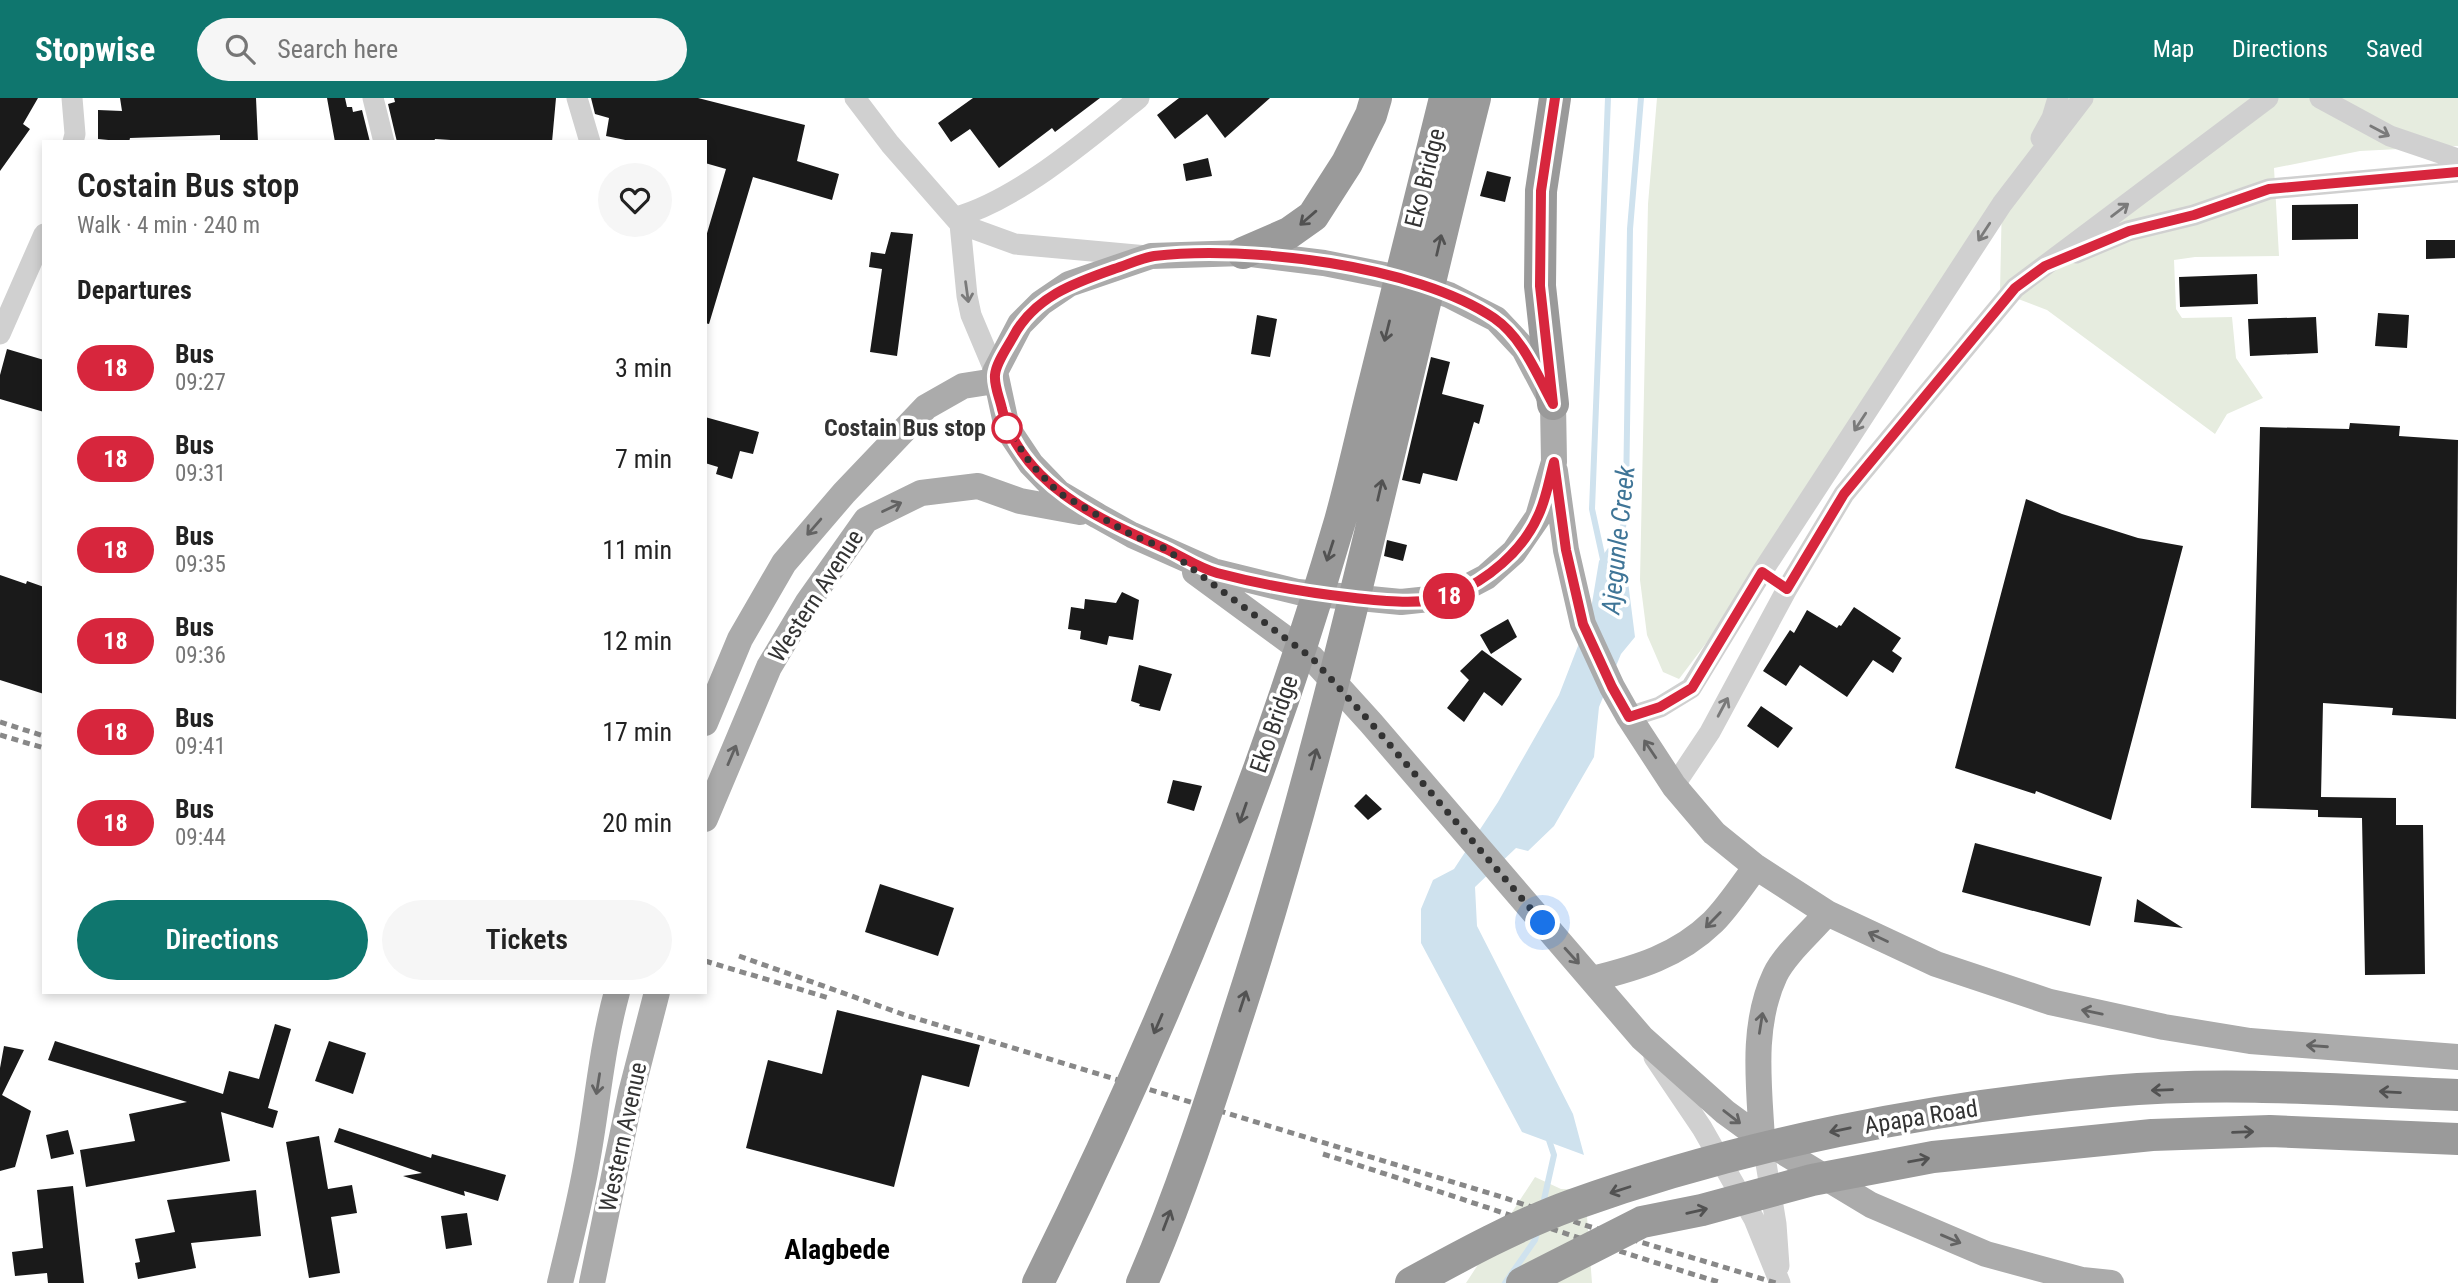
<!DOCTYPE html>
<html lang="en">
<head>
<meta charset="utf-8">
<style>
	:root { --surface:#fff; --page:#f6f6f6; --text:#222; --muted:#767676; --accent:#0f766e }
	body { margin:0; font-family:"Roboto Condensed",sans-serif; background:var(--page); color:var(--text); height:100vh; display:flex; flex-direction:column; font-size:26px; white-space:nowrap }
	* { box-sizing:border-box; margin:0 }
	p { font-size:23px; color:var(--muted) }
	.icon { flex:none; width:38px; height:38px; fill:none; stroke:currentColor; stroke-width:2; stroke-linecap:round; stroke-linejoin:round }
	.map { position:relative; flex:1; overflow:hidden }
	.drawer { position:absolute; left:42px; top:42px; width:665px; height:854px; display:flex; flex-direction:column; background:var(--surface); border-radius:0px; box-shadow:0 4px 10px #0003 }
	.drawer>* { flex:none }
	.badge { padding:0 14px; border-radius:23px; font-size:24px; line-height:46px }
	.you { position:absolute; width:35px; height:35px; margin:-18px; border:5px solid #fff; border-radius:50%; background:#1a73e8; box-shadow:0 0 0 10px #1a73e833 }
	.map>.badge { position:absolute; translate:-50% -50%; box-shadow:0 0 0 4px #fff }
	h2 { padding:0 35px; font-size:26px; line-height:63px }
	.round { display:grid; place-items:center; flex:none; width:74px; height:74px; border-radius:37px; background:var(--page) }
	.overview { display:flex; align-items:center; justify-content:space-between; height:119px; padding:0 35px }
	h1 { font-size:33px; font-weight:600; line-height:52px }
	.primary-button { display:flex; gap:14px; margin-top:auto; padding:14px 35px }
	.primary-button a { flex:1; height:80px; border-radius:42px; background:var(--accent); color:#fff; font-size:28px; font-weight:600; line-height:80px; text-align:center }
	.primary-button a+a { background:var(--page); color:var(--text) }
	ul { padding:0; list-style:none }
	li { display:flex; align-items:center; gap:21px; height:91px; padding:0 35px }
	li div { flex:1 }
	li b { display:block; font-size:26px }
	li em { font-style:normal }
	li .badge { min-width:77px; font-weight:700; text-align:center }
	header { display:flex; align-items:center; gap:42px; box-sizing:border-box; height:98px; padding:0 35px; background:var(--accent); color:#fff }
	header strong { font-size:33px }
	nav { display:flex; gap:38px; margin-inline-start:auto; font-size:24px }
	.search { width:490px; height:63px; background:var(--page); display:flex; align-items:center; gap:18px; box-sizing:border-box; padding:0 24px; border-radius:38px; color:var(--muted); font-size:26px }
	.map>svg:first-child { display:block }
	.green { fill:#e6ecdf }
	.water { fill:#cfe2ee }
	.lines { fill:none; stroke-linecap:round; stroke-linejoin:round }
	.stream { stroke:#cfe2ee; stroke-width:6 }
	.building { fill:#1a1a1a }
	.minor { stroke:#d0d0d0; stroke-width:21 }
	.major { stroke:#ababab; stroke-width:26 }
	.highway { stroke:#9a9a9a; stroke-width:32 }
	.rail { stroke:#888; stroke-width:5; stroke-dasharray:7 5; stroke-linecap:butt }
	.highway-bridge { stroke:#9a9a9a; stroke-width:32 }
	.oneway { stroke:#7a7a7a }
	.oneway2 { stroke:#525252 }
	.oneway3 { stroke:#636363 }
	.line-casing { stroke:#fff; stroke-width:16 }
	.line { stroke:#d7263d; stroke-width:10 }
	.walk { stroke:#333; stroke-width:7; stroke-dasharray:0 12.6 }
	.stop-dot { fill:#fff; stroke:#d7263d; stroke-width:3.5 }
	.labels { text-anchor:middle; stroke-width:7; stroke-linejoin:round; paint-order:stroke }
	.street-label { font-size:24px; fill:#333; stroke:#fff }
	.stop-label { font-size:24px; font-weight:bold; fill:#333; stroke:#fff; text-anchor:end }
	.water-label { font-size:26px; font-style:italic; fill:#3f7597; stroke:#fff }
	.quarter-label { font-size:28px; font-weight:bold; fill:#000; stroke:#fff }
</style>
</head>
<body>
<header>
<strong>Stopwise</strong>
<div class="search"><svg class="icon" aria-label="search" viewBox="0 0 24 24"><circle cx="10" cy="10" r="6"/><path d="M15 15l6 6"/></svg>Search here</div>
<nav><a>Map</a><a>Directions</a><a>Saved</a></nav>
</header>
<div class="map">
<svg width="2458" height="1185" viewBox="0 0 2458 1185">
	<rect width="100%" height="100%" fill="#fff"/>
	<path class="green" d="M1657 0H2458V48L2360 53 2274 70 2279 158 2195 159 2174 162 2176 211 2182 220 2232 219 2236 260 2263 300 2227 316 2215 336 2047 212 2000 194 2002 100 1738 503 1679 581 1663 574 1647 537 1640 482 1648 106Z
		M1535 1079 1561 1091 1585 1092 1592 1185H1466Z"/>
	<path class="water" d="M1608 450 1625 460 1635 539 1621 556 1599 609 1594 659 1554 728 1528 753 1516 750 1475 789 1477 828 1573 1016 1584 1057 1522 1034 1421 845V811L1433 782 1454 771 1498 704 1559 597 1590 517 1599 463Z"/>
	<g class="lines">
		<path class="stream" d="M1620 463 1626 397 1630 131 1641 0
			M1604 466 1592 411 1608 0
			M1543 1106 1554 1057 1548 1039
			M1505 1185 1535 1142 1538 1131"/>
	</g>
	<path class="building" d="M0 0H38L23 26 30 31 0 73Z
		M120 0H256L258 44H220V37L130 40 129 44 98 41V12L122 13Z
		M327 0H345L347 9H352L353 14 362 12 370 44H335Z
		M394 0H556L552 44H482L435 41 434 44H397L388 6 395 4Z
		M591 0H698L805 27 797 63 839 76 832 102 753 79 709 226 705 225V142L726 71 705 65V44H635L606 38 609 20 595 16Z
		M973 0H1100L1055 34 1052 30 999 70 970 31 951 44 938 25Z
		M1179 0H1270L1225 40 1207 16 1175 41 1157 17Z
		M1208 60 1212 78 1186 83 1183 66Z
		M1487 73 1511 79 1505 104 1480 98Z
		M2358 106V141L2292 142V107Z
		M891 134 913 136 897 258 870 254 882 171 869 169 871 154 885 156Z
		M2426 142H2455V160L2426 161Z
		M2257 176 2258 206 2180 209 2179 179Z
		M2378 215 2409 217 2407 250 2375 248Z
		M1257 217 1277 221 1270 259 1251 256Z
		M2316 219 2318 255 2250 258 2248 221Z
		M7 251 44 262V314L0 301V277Z
		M1431 259 1450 264 1442 296 1484 307 1479 326 1474 324 1457 383 1423 375 1420 386 1402 382Z
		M705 319 759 334 753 356 740 353 732 381 716 376 718 369 705 365Z
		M2350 325 2400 328 2399 338 2458 342 2456 621 2392 617 2393 610 2323 605 2321 699 2396 700V727H2423L2425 876 2365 877 2362 720 2318 719V712L2251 710 2260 329 2349 331Z
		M2026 401 2062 416 2138 440 2183 448 2111 722 2036 693 2035 696 1955 670Z
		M1387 442 1407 447 1403 463 1384 458Z
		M0 477 26 486 27 483 44 489V596L0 582Z
		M1122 494 1139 502 1133 542 1109 538 1107 547 1080 541 1081 533 1068 531 1071 509 1084 511 1085 501 1116 505Z
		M1854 509 1901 540 1892 553 1902 560 1893 575 1873 562 1847 599 1800 567 1786 588 1763 573 1790 532 1794 535 1807 512 1837 530 1839 527 1841 528Z
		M1508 521 1517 539 1491 556 1480 537Z
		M1482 552 1522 581 1502 608 1484 594 1464 624 1447 610 1469 582 1460 573Z
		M1139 567 1172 576 1160 613 1139 608 1140 606 1131 603Z
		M1761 608 1793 630 1778 650 1747 628Z
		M1173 682 1202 688 1194 713 1167 705Z
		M1366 696 1382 711 1368 722 1354 708Z
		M1975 745 2102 779 2090 828 1962 794Z
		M880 786 954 810 938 858 865 834Z
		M2137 801 2183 830 2134 824Z
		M837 912 980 947 969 989 922 977 894 1089 746 1050 768 962 822 976Z
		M275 926 291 931 268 1010 278 1013 273 1030 221 1014 230 1063 86 1089 80 1052 135 1043 129 1016 187 1004 48 962 55 943 223 996 229 973 259 981Z
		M329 943 366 955 353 996 315 983Z
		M4 948 24 952 2 997 31 1013 15 1069 0 1073V970Z
		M339 1030 431 1060 432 1056 506 1077 498 1103 464 1093 465 1098 403 1078 422 1075 334 1044Z
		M68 1032 74 1056 51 1061 46 1037Z
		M319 1038 328 1091 352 1087 357 1115 331 1119 340 1175 309 1180 286 1044Z
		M73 1088 84 1185H48L47 1175 15 1178 12 1154 43 1150 37 1092Z
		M256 1092 261 1138 191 1145 196 1170 138 1181 135 1165 140 1164 135 1141 175 1134 167 1102Z
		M467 1115 472 1147 446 1151 441 1118Z"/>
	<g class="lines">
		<path class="minor" d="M72 0 75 36 73 44
			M373 0 384 44
			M577 0 590 44
			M855 0 890 46 960 126 967 198 971 217 995 274
			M2320 0 2390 38 2458 61
			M2041 40 2052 20 2058 0
			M956 119C1017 102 1090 40 1139 0
			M960 126 1015 146 1147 158
			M2076 155 2128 133 2194 117 2269 91 2458 74
			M0 236 44 136
			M1629 619 1660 609 1691 590 1762 474 2002 106 2083 0
			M1674 688 1710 634 1787 491 1844 396 2015 190 2268 0
			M1654 959 1702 1030 1754 1121 1780 1185
			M1762 1041 1776 1126 1779 1168"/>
		<path class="major" d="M1243 155 1324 165 1399 180 1449 197 1496 221 1524 251 1553 306 1554 364 1538 419 1514 454 1486 479 1448 499 1401 504 1298 494 1213 473 1132 437 1098 418 1059 395 1031 366 1007 330 995 274 1020 226 1041 205 1069 186 1151 158Z
			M1555 373 1566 452 1583 526 1612 589 1629 619 1674 688 1714 735 1756 769 1827 815 1936 866 2050 904 2164 929 2250 943 2458 959
			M1195 474 1312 560 1371 625 1642 940 1725 1014 1762 1041 1871 1107 1986 1156 2082 1182 2111 1185
			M705 625 740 541 784 465 844 395 926 309 963 288 995 283
			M705 721 769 569 808 504 866 422 921 395 978 388 1020 403 1080 414
			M1592 881C1637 870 1678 858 1713 824 1729 808 1742 787 1756 769
			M1762 1041C1759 987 1751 928 1775 877 1785 856 1812 833 1827 815
			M560 1185C569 1147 579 1108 586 1069 597 1011 601 952 617 894
			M592 1185 631 995 657 894"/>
		<path class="highway" d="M1243 155 1289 135 1313 118 1347 65 1371 17 1376 0
			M1553 306 1540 188 1541 93 1555 0"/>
		<path class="rail" d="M0 624 44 638
			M0 637 44 650
			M739 858 905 917 1505 1100 1581 1126 1776 1185
			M705 863 829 900
			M1323 1056C1457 1098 1588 1145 1722 1185"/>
		<path class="highway-bridge" d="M1038 1185C1160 940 1263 686 1340 423 1353 376 1363 329 1375 282 1398 188 1422 94 1445 0
			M1142 1185C1179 1100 1208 1011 1236 923 1335 620 1397 308 1475 0
			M1411 1185C1462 1157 1517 1127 1572 1107 1742 1046 1931 1009 2111 993 2227 983 2343 992 2458 997
			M1522 1185 1642 1124 1702 1112 1812 1082 1933 1059 2152 1037 2270 1033 2458 1041"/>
	</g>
	<defs><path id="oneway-shaft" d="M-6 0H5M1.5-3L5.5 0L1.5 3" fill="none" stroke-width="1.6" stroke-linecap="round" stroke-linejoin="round" transform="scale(1.75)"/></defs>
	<g class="oneway">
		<use href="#oneway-shaft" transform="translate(2380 33) rotate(28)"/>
		<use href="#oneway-shaft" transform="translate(2120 112) rotate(-37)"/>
		<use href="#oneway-shaft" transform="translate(1984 134) rotate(123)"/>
		<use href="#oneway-shaft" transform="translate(967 194) rotate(82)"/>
		<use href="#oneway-shaft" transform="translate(1860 324) rotate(123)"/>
		<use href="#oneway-shaft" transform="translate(1723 609) rotate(-62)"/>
	</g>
	<g class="oneway2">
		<use href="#oneway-shaft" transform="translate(1308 120) rotate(139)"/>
		<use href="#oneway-shaft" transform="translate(1439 147) rotate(-77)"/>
		<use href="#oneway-shaft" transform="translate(1387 233) rotate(104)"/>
		<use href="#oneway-shaft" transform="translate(1380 392) rotate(-77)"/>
		<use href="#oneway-shaft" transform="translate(1330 453) rotate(108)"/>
		<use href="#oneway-shaft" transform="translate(1314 661) rotate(-75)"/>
		<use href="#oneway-shaft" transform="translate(1243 715) rotate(109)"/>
		<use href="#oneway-shaft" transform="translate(1243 903) rotate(-72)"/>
		<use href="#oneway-shaft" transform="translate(1158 926) rotate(113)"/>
		<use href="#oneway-shaft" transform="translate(2162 992) rotate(178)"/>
		<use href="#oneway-shaft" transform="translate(2390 994) rotate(-177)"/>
		<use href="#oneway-shaft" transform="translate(1840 1032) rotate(168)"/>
		<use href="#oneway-shaft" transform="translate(2243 1034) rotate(-2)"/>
		<use href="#oneway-shaft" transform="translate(1919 1062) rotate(-10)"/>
		<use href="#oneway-shaft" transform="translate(1620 1092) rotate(162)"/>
		<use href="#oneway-shaft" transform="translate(1697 1113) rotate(-13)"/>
		<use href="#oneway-shaft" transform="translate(1167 1122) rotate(-69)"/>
	</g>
	<g class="oneway3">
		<use href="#oneway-shaft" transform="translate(892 409) rotate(-26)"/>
		<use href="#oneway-shaft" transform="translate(814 429) rotate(131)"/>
		<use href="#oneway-shaft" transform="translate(1650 651) rotate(-124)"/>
		<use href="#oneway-shaft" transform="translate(732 657) rotate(-67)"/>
		<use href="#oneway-shaft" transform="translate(1713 822) rotate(134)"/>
		<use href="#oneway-shaft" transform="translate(1878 839) rotate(-155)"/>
		<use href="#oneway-shaft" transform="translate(1572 858) rotate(48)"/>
		<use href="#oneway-shaft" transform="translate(2092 914) rotate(-168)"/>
		<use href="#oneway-shaft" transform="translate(1761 925) rotate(-81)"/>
		<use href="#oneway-shaft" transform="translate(2317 948) rotate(-176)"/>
		<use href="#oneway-shaft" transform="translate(598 986) rotate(99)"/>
		<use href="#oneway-shaft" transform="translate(1732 1019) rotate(38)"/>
		<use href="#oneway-shaft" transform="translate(1951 1141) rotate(23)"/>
	</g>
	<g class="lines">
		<g class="line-casing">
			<path id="line" d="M1555 0 1541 93 1540 188 1553 306C1537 277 1523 240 1494 220 1416 167 1248 147 1154 158 1141 160 1127 167 1114 171 1074 185 1034 199 1013 239 1007 250 996 265 995 277 994 288 1000 301 1002 311 1021 387 1101 422 1166 451 1183 459 1199 470 1217 475 1263 487 1308 495 1355 500 1384 503 1425 508 1452 497 1487 482 1522 454 1538 418 1546 402 1549 382 1554 364L1566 452 1583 526 1612 589 1629 619 1660 609 1692 590 1762 474 1787 491 1844 396 2015 190 2045 168 2129 133 2194 117 2269 91 2458 74"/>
		</g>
		<use href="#line" class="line"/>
		<path class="walk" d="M1007 330 1031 366 1059 395 1132 437 1166 451 1312 560 1371 625 1543 825"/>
	</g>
	<circle class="stop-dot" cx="1007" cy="330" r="14"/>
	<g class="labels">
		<g class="street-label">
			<text transform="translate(1425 80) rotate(-76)" y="8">Eko Bridge</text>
			<text transform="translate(816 498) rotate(-57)" y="8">Western Avenue</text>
			<text transform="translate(1274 626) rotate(-71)" y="8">Eko Bridge</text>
			<text transform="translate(1921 1019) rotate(-9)" y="8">Apapa Road</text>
			<text transform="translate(623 1039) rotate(-78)" y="8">Western Avenue</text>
		</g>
		<g class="stop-label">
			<text x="986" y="338">Costain Bus stop</text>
		</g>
		<g class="water-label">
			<text transform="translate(1618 442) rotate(-84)" y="9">Ajegunle Creek</text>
		</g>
		<g class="quarter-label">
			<text x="837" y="1161">Alagbede</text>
		</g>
	</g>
</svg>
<div class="you" style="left:1543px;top:825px"></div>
<b class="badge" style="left:1449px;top:498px;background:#d7263d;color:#fff">18</b>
<section class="drawer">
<div class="overview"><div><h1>Costain Bus stop</h1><p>Walk · 4 min · 240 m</p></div><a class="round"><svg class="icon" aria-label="heart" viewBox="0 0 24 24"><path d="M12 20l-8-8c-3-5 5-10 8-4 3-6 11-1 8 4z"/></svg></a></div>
<h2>Departures</h2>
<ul>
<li><span class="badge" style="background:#d7263d;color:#fff">18</span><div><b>Bus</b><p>09:27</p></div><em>3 min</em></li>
<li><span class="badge" style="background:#d7263d;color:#fff">18</span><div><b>Bus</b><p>09:31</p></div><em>7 min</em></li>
<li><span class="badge" style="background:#d7263d;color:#fff">18</span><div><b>Bus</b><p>09:35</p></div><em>11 min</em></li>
<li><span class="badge" style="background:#d7263d;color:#fff">18</span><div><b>Bus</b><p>09:36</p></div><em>12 min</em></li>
<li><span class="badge" style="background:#d7263d;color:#fff">18</span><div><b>Bus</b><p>09:41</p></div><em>17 min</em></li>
<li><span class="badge" style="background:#d7263d;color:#fff">18</span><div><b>Bus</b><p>09:44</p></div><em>20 min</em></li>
</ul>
<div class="primary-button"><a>Directions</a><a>Tickets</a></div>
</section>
</div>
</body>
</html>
